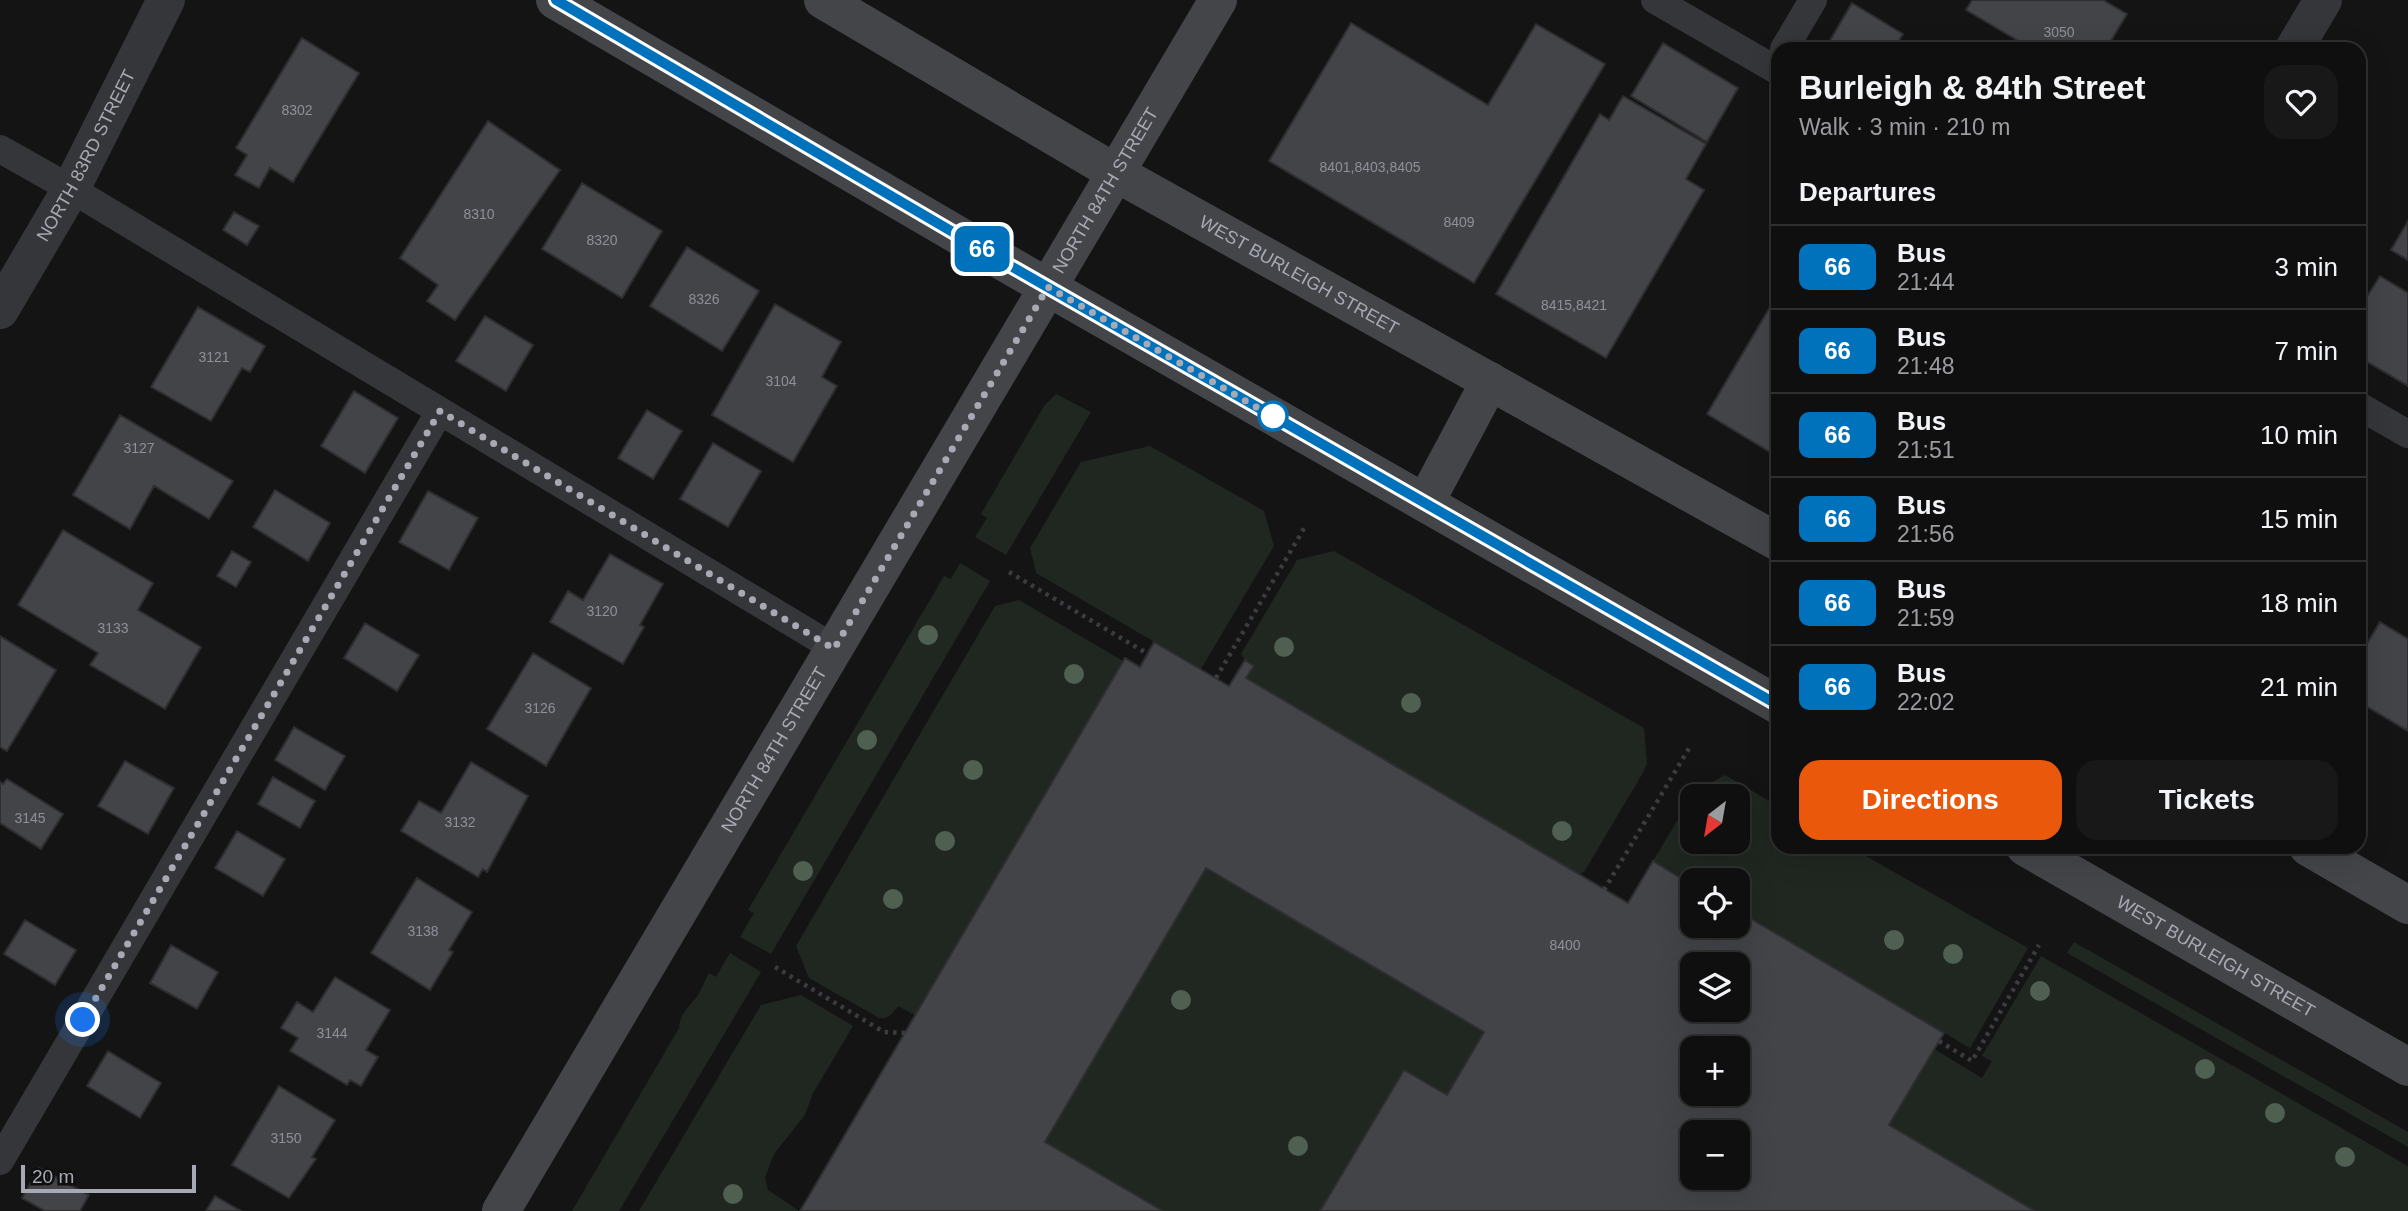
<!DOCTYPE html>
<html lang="en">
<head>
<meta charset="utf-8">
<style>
	:root { --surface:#0f0f10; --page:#181819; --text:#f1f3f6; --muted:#9b9c9f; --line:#2f2f30; --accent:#ea580c }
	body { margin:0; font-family:Arial,sans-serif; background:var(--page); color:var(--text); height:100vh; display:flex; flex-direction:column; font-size:26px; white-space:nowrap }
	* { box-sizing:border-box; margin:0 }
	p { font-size:23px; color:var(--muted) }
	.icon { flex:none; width:38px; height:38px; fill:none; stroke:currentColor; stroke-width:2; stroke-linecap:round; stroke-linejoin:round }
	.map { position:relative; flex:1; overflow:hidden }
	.panel { position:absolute; left:1771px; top:42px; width:595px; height:812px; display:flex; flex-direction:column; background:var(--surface); border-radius:21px; box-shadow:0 7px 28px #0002,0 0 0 2px var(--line) }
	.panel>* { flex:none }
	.badge { padding:0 14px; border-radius:10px; font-size:24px; line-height:46px }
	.needle { width:46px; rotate:211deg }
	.buttons { position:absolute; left:1680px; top:784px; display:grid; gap:14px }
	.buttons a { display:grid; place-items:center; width:70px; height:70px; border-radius:14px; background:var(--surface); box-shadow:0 7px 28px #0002,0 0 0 2px var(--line); font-size:35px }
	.scale { position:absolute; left:21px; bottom:18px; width:175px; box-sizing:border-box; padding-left:7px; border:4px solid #a7aab4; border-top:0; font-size:19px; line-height:24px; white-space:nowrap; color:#a7aab4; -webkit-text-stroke:5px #0f0f10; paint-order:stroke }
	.you { position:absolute; width:35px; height:35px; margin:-18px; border:5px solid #fff; border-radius:50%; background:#1a73e8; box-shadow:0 0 0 10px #1a73e833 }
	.map>.badge { position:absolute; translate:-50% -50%; box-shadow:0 0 0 4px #fff }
	h2 { padding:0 28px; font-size:26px; line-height:63px }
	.round { display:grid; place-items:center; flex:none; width:74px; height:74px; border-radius:21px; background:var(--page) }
	.headline { display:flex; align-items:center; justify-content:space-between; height:119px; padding:0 28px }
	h1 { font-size:33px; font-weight:600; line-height:52px }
	.action { display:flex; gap:14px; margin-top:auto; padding:14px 28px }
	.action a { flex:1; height:80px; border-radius:21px; background:var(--accent); color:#fff; font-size:28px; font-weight:600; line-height:80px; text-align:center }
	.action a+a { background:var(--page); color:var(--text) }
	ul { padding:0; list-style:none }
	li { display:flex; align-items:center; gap:21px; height:84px; padding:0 28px; border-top:2px solid var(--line) }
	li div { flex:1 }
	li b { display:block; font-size:26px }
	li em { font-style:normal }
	li .badge { min-width:77px; font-weight:700; text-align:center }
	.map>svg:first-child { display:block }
	.green { fill:#202721; fill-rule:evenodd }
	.building { fill:#434448; stroke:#2e2e31; stroke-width:2; fill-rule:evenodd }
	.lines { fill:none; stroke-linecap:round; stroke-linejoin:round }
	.path { stroke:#3b3c40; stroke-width:4.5; stroke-dasharray:3.5 5; stroke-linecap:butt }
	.lane { stroke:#353639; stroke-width:28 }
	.street { stroke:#353639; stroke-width:38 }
	.secondary { stroke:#434549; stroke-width:38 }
	.tree { fill:#4f5f51 }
	.line-casing { stroke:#fff; stroke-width:16 }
	.line { stroke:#0072bc; stroke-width:10 }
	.walk { stroke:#a7aab4; stroke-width:7; stroke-dasharray:0 12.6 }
	.stop-dot { fill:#fff; stroke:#0072bc; stroke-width:3.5 }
	.labels { text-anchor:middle; stroke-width:5; stroke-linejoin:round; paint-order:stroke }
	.number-label { font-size:14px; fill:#8e9099 }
	.street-label { font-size:18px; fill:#a7aab4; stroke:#0f0f10 }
</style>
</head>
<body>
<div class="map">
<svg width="2408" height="1211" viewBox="0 0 2408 1211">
	<rect width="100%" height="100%" fill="#141415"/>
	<path class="green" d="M1056 394 1091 412 1006 555 975 537 987 518 981 514 1044 406Z
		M1150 446 1264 511 1274 546 1201 669 1036 573 1030 548 1081 462Z
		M1334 551 1644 728 1647 763 1644 771 1584 872 1579 875 1246 678 1253 666 1245 660 1241 654 1297 560Z
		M960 563 990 581 771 954 740 937 754 913 748 910 944 576 951 579Z
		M1019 600 1123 661 915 1015 898 1006C892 1014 889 1019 879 1018L809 978 796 946 995 606Z
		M1725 775 1778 806V847H1850L2028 948 1970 1048 1738 911V880H1692V885L1653 861 1694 793ZM1692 796H1738V842H1692Z
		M1206 868 1484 1032 1447 1095 1404 1070 1320 1211H1163L1045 1142Z
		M2074 942 2408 1132V1147L2067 953Z
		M730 953 761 972 619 1211H572L679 1028C680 1014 687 1009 695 999 701 992 704 982 709 973L716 977Z
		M2041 956 2408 1166V1211H2035L1889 1125 1934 1049 1982 1078 1992 1061 1982 1056Z
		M801 995 853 1026 813 1093 805 1115 774 1154 765 1178 768 1190 799 1211H639L761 1005Z"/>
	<path class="building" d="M1972 0H2103L2127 14 2106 49H2032L1966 10Z
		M1852 3 1903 34 1894 49H1825Z
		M1351 23 1488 105 1536 24 1605 64 1474 283 1269 161Z
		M302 38 359 73 293 182 270 168 259 188 235 175 247 155 236 148Z
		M1663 43 1738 88 1707 142 1631 96Z
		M1623 96 1706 144 1686 179 1704 190 1606 358 1496 294 1600 114 1609 120Z
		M488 121 560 170 455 320 427 301 438 285 400 258Z
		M582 183 662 231 622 298 542 249Z
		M234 212 259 226 247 245 223 230Z
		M2408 221V260L2391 250Z
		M687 247 759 291 722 351 650 306Z
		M2380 276 2408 293V386L2359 357V309Z
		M775 304 841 342 822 377 837 386 793 462 712 415Z
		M198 307 265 346 250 372 242 368 211 421 151 387Z
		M1770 307 1778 312V457L1707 414Z
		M485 316 533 345 506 391 456 361Z
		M354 391 398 418 365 473 321 446Z
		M647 410 682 431 653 479 618 458Z
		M120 415 233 481 209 519 154 486 130 529 73 495Z
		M713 443 761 471 728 527 680 499Z
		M275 490 330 523 308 561 253 527Z
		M428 491 478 518 449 570 399 542Z
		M63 530 153 583 138 610 201 647 165 709 90 665 98 653 18 605Z
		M232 551 251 562 236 587 217 576Z
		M610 554 663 584 640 625 644 627 623 664 550 622 568 591 583 600Z
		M2380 622 2408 639V731L2359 702V657Z
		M365 623 419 655 397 691 344 658Z
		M0 636 56 670 7 751 0 747Z
		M1154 642 1229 686 1245 660 1254 666 1246 678 1628 903 1653 861 1692 885V926H1738V911L1944 1033 1889 1125 2035 1211H1320L1404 1070 1447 1095 1484 1032 1206 868 1045 1142 1163 1211H800L1125 658 1140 667ZM1692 964H1738V1010H1692ZM1692 1048H1738V1094H1692ZM1692 1132H1738V1178H1692Z
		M533 653 591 688 546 766 487 729Z
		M294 727 345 756 325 790 275 760Z
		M125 761 174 788 148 834 98 806Z
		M471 762 528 796 487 872 483 869 478 877 401 831 419 801 441 813Z
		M273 777 315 801 300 828 258 804Z
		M7 779 63 814 41 849 0 823V782L3 784Z
		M237 831 285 859 263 896 215 868Z
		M417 878 472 912 449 950 453 952 430 990 371 953Z
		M25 920 76 950 55 985 4 954Z
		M171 945 218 972 197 1009 150 983Z
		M335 977 390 1010 366 1050 378 1057 361 1086 350 1080 347 1085 290 1051 298 1038 281 1028 297 1002 313 1012Z
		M108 1051 161 1083 140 1118 87 1086Z
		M279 1086 335 1120 312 1157 316 1159 289 1198 232 1165Z
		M39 1168 89 1195 80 1211H45L22 1198Z
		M215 1196 241 1211H206Z"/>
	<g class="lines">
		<path class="path" d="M1009 572 1148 654
			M1216 678 1306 525
			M1604 890 1691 745
			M775 967 884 1032 905 1033
			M1939 1041 1972 1061 2039 945"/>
		<path class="lane" d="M1655 0 1778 71
			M1784 49 1813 0
			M0 149 71 189 834 648
			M2359 406 2408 434
			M0 1161 440 411"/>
		<g class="street">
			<path d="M2294 49 2323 0"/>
			<path id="s1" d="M0 310 71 189 166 0"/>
		</g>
		<g class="secondary">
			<path d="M555 0 1016 269 1778 705"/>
			<path id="s2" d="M823 0 1116 173 1778 542"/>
			<path d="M1425 503 1490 381"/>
			<path id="s3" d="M2025 847 2408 1067"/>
			<path d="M2308 847 2408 905"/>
			<path id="s4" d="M501 1211 1218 0"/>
		</g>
	</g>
	<g class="tree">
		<circle cx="928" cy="635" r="10"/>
		<circle cx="1284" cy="647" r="10"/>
		<circle cx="1074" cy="674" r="10"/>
		<circle cx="1411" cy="703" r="10"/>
		<circle cx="867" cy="740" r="10"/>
		<circle cx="973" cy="770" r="10"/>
		<circle cx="1562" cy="831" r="10"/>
		<circle cx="945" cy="841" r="10"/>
		<circle cx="803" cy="871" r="10"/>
		<circle cx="893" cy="899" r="10"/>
		<circle cx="1894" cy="940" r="10"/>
		<circle cx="1953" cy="954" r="10"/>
		<circle cx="2040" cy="991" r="10"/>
		<circle cx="1181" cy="1000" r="10"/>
		<circle cx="2205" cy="1069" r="10"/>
		<circle cx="2275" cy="1113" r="10"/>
		<circle cx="1298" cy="1146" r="10"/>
		<circle cx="2345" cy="1157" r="10"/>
		<circle cx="733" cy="1194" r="10"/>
	</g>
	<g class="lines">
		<g class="line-casing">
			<path id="line" d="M556 0 1016 269 1778 705"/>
		</g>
		<use href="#line" class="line"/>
		<path class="walk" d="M83 1020 440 411 834 649 1048 287 1284 423 1273 416"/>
	</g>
	<circle class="stop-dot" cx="1273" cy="416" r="14"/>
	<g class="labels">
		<g class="number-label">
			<text x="2059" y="37">3050</text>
			<text x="297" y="115">8302</text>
			<text x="1370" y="172">8401,8403,8405</text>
			<text x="479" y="219">8310</text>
			<text x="1459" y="227">8409</text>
			<text x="602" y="245">8320</text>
			<text x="704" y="304">8326</text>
			<text x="1574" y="310">8415,8421</text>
			<text x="214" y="362">3121</text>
			<text x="781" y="386">3104</text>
			<text x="139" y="453">3127</text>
			<text x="602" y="616">3120</text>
			<text x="113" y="633">3133</text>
			<text x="540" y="713">3126</text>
			<text x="30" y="823">3145</text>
			<text x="460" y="827">3132</text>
			<text x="423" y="936">3138</text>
			<text x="1565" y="950">8400</text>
			<text x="332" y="1038">3144</text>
			<text x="286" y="1143">3150</text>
		</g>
		<g class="street-label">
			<text dy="6" stroke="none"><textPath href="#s1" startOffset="177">NORTH 83RD STREET</textPath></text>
			<text dy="6" stroke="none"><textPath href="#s4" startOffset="1186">NORTH 84TH STREET</textPath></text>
			<text dy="6" stroke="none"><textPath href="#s2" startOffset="550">WEST BURLEIGH STREET</textPath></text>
			<text dy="6" stroke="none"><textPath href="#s4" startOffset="536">NORTH 84TH STREET</textPath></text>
			<text dy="6" stroke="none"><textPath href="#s3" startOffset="220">WEST BURLEIGH STREET</textPath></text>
		</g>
	</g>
</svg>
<div class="buttons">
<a><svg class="needle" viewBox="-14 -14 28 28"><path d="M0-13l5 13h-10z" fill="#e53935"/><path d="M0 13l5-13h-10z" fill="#9b9c9f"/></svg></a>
<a><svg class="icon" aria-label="locate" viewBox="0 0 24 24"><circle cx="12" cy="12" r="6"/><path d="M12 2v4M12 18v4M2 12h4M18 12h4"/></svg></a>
<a><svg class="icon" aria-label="layers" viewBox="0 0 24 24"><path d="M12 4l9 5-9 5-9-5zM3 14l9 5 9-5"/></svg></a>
<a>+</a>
<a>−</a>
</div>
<div class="scale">20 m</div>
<div class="you" style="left:83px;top:1020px"></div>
<b class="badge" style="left:982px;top:249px;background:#0072bc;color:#fff">66</b>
<section class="panel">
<div class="headline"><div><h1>Burleigh &amp; 84th Street</h1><p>Walk · 3 min · 210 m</p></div><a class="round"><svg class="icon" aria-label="heart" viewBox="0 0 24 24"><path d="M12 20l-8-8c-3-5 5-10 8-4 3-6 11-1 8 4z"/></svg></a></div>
<h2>Departures</h2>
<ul>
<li><span class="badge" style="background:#0072bc;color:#fff">66</span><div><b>Bus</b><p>21:44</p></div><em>3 min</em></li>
<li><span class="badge" style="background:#0072bc;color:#fff">66</span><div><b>Bus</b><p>21:48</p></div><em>7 min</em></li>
<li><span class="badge" style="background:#0072bc;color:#fff">66</span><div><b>Bus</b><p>21:51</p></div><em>10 min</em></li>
<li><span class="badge" style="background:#0072bc;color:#fff">66</span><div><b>Bus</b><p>21:56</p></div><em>15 min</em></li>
<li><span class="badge" style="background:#0072bc;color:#fff">66</span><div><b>Bus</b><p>21:59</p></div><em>18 min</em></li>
<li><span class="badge" style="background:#0072bc;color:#fff">66</span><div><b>Bus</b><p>22:02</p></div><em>21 min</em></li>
</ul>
<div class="action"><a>Directions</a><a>Tickets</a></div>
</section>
</div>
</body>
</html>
